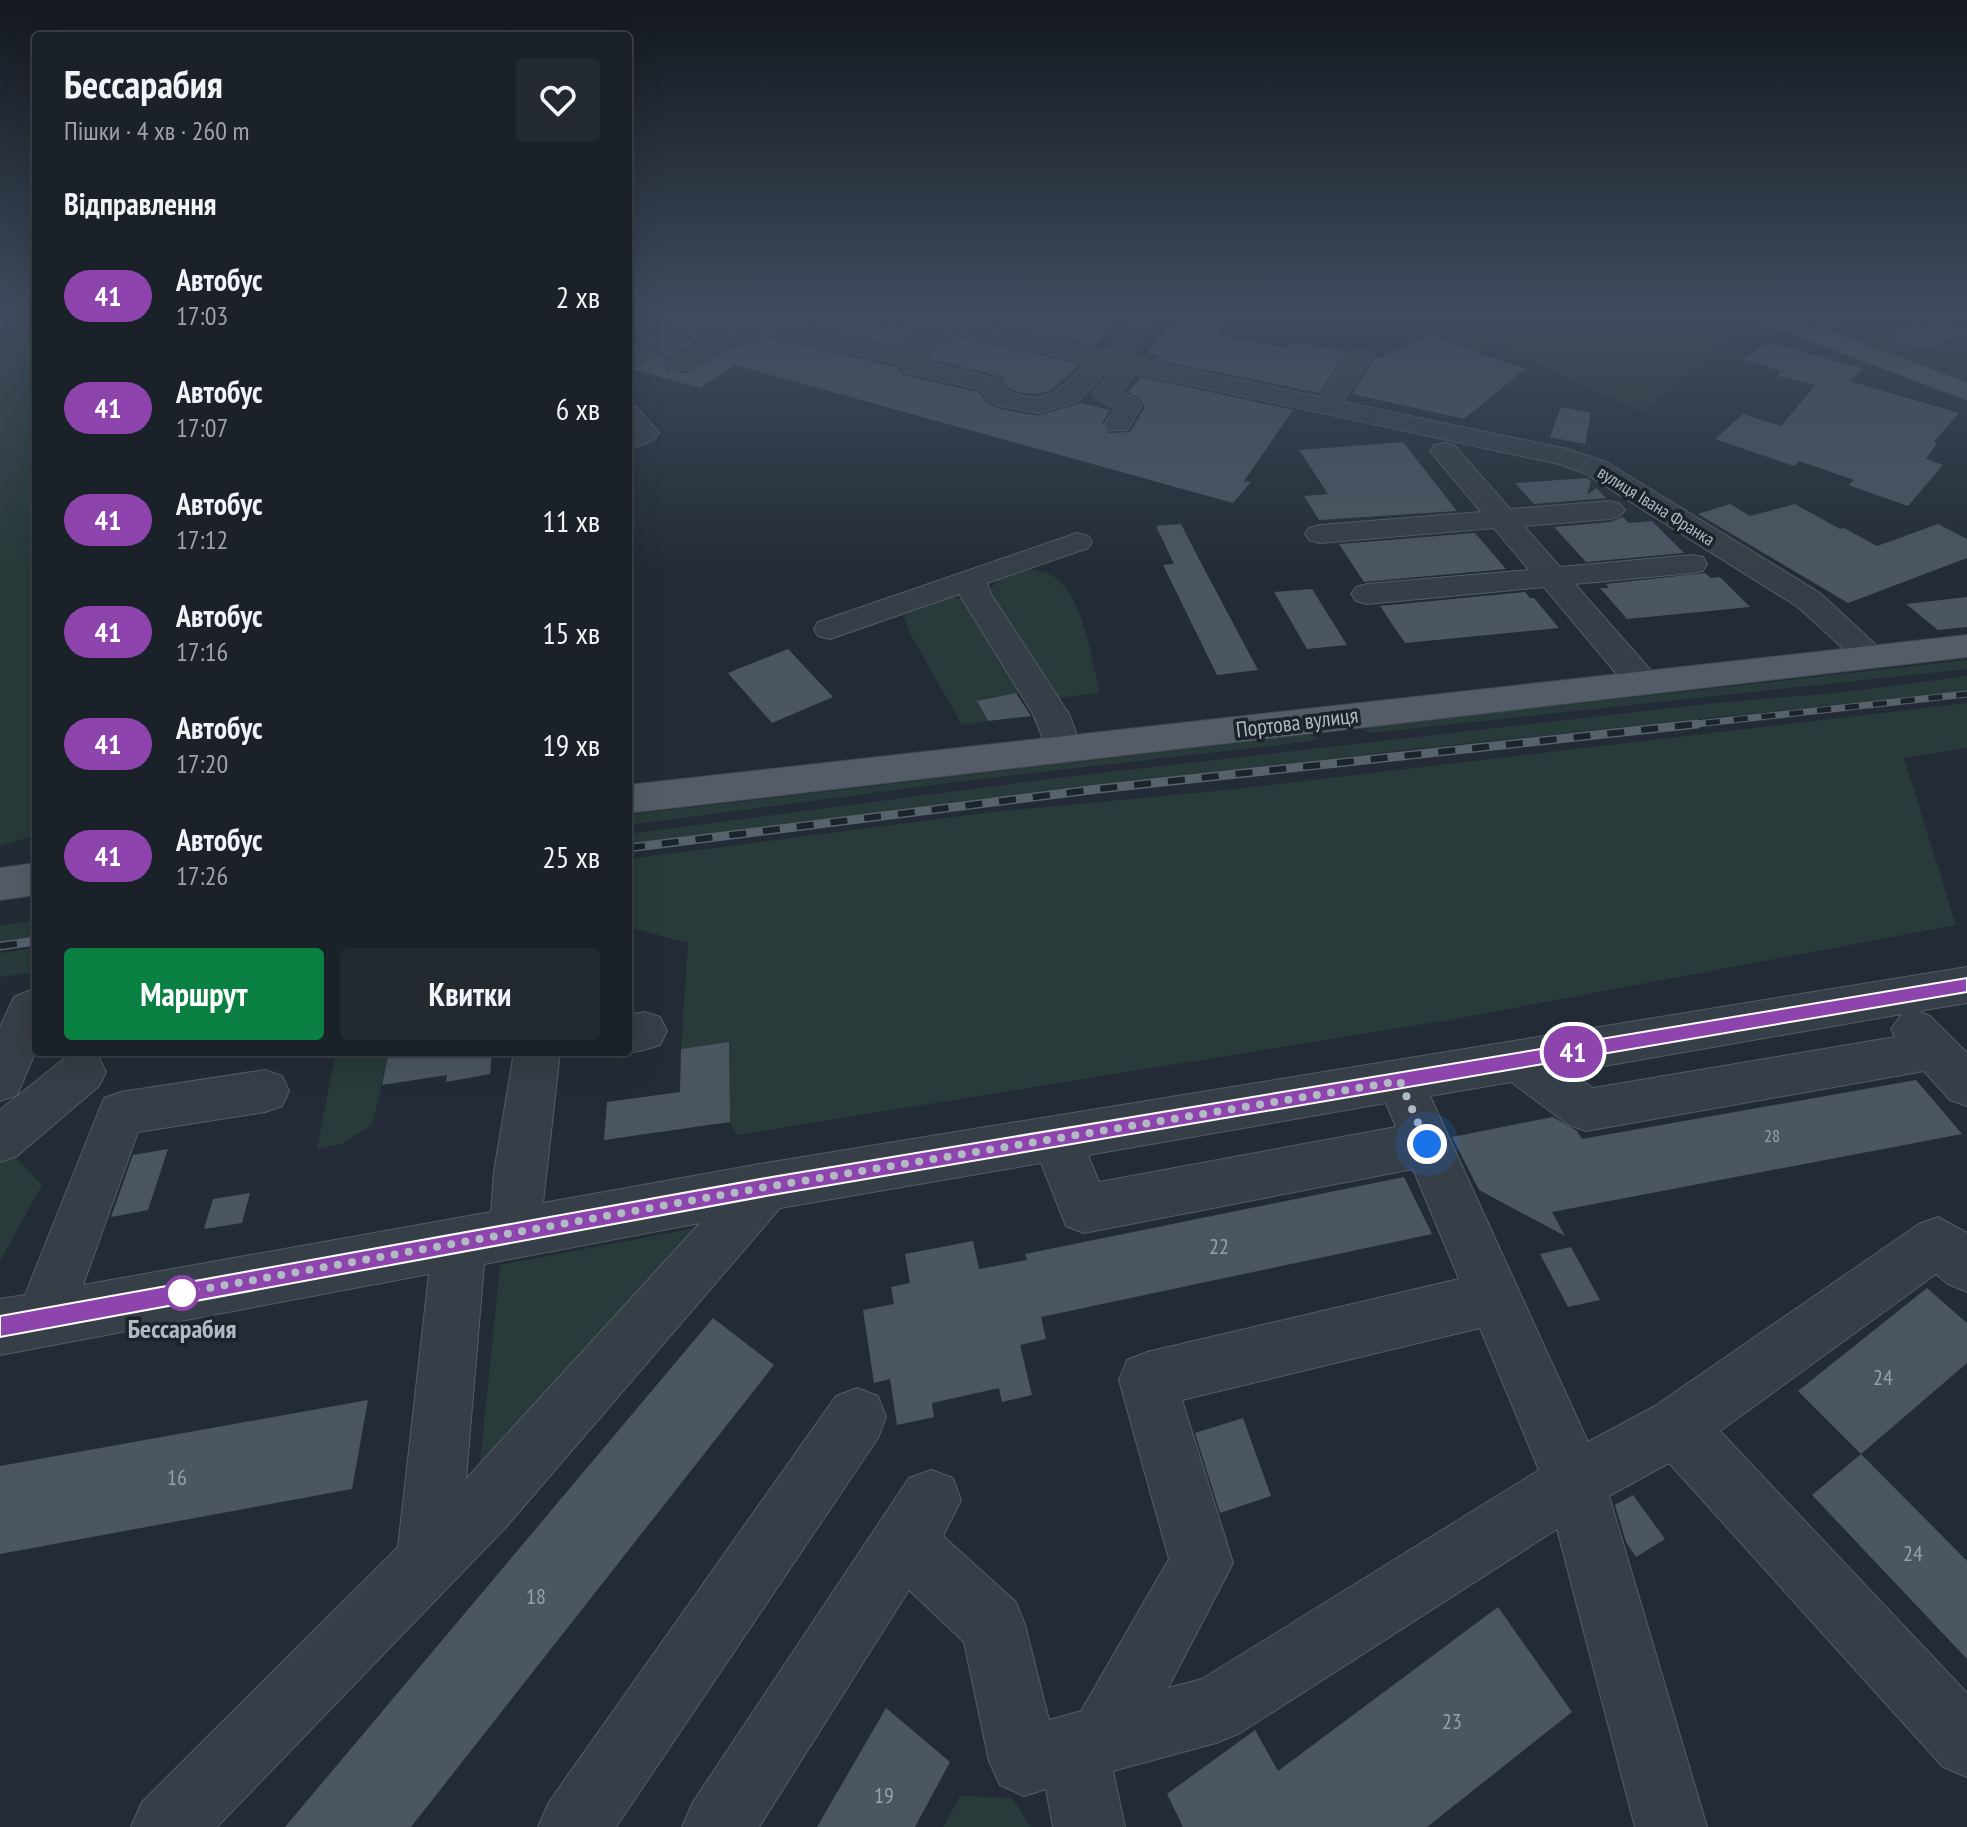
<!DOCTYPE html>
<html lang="uk">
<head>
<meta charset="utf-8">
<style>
	:root { --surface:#1a2128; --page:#232930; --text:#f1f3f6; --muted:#9fa3a8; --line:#383e45; --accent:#0b8043 }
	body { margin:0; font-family:"PT Sans Narrow",sans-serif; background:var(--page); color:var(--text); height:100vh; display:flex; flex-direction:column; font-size:30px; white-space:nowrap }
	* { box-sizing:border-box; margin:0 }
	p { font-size:26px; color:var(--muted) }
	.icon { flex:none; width:44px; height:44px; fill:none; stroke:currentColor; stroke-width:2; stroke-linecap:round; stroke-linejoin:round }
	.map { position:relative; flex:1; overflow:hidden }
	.side { position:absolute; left:32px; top:32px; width:600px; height:1024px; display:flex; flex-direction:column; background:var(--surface); border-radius:8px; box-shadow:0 8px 32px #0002,0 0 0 2px var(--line) }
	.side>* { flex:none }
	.badge { padding:0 16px; border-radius:26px; font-size:28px; line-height:52px }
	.you { position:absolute; width:40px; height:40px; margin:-20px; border:6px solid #fff; border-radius:50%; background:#1a73e8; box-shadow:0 0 0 12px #1a73e833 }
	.map>.badge { position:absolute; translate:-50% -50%; box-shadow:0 0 0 4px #fff }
	h2 { padding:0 32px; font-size:30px; line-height:72px }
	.round { display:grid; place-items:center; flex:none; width:84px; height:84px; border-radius:8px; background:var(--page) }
	.overview { display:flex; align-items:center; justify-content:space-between; height:136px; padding:0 32px }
	h1 { font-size:38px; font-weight:600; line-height:60px }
	.action { display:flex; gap:16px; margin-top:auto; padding:16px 32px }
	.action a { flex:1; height:92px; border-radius:8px; background:var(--accent); color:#fff; font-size:32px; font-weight:600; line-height:92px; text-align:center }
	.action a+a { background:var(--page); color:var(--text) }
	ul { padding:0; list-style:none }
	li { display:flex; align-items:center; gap:24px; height:112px; padding:0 32px }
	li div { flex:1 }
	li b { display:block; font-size:30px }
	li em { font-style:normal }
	li .badge { min-width:88px; font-weight:700; text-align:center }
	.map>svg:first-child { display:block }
	.green { fill:#283a39 }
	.building { fill:#4b5661 }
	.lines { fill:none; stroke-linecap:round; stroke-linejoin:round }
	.minor-casing { stroke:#545c64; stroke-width:2 }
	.major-casing { stroke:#3f4750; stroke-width:2 }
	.minor { fill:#363e47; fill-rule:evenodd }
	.major { fill:#545d67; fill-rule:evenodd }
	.rail-far1-casing { stroke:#58626d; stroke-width:7 }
	.rail-casing { stroke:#58626d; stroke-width:9 }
	.rail-far1 { stroke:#1b232b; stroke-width:5; stroke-dasharray:14; stroke-linecap:butt }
	.rail { stroke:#1b232b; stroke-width:6; stroke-dasharray:17; stroke-linecap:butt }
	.line { fill:#8e44ad; stroke:#fff; stroke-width:2 }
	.walk { stroke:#b1b9c3; stroke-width:8; stroke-dasharray:0 14.4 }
	.stop-dot { fill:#fff; stroke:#8e44ad; stroke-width:4 }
	.labels { text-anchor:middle; stroke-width:7; stroke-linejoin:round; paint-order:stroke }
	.far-street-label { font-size:18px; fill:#b1b9c3; stroke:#1b232b }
	.number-label { font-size:18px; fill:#98a0aa }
	.street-label { font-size:22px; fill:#b1b9c3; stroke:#1b232b }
	.near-number-label { font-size:22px; fill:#98a0aa }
	.near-stop-label { font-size:26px; font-weight:bold; fill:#b1b9c3; stroke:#1b232b }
</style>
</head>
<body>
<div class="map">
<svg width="1967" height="1827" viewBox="0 0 1967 1827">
	<rect width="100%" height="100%" fill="#232c36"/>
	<path class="green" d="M1374 314H1710L1747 323 1642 412 1493 344 1480 353Z
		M1850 314 1967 315V387L1825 333 1828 326Z
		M36 330V835L0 846V338Z
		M1029 569C1037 571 1046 572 1053 576 1083 594 1092 662 1100 693L1057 698 996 605 990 589 1003 575Z
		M945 594 966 601 1025 691 978 701 988 721 962 725 909 632 904 615 918 600Z
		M1967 660V669L1371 733 1365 730 1377 726Z
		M1967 676V691L1395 751 628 846V834L1056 778 1706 704 1845 692Z
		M1967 703V748L1904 758 1956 925 1455 1019 737 1135 730 1122 729 1043 681 1049 688 943 628 927V859L992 812 1227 790Z
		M1308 735 1319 738 1304 742 956 782 628 825V815Z
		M36 920V937L0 942V926Z
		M36 948V972L0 977V953Z
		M336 1052H389L372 1125 341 1144 317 1149Z
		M12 1154 42 1185 0 1261V1164Z
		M706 1226 480 1463 500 1265Z
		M960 1796 1012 1798 1031 1827H943Z"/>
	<path class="building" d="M761 314H842L922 331 900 348Z
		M960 314H1128L1094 346 956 317Z
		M1180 314H1233L1217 335 1286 348 1294 342 1347 352 1319 393 1157 360 1161 356 1147 353Z
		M1938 317 1967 327V334L1920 350 1890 338Z
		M725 328 714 330 668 357 664 363 667 372 687 373 729 349 752 343 764 336 896 367 903 375 978 392 987 403 999 409 1038 416 1080 403 1110 410 1102 422 1109 433 1130 432 1145 407 1140 398 1128 392 1141 377 1293 410 1244 481 1251 482 1233 503 735 365 700 388 631 369 658 357 697 334Z
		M1429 334 1496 359 1526 368 1464 419 1352 394 1375 357 1380 358Z
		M953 336 1077 363 1080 364 1050 391 1031 394 1019 392 1007 387 1003 377 926 358Z
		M1769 342 1863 369 1849 381 1959 413 1934 442 1937 443 1926 459 1943 465 1908 506 1848 485 1854 480 1799 461 1794 466 1715 439 1743 414 1781 426 1816 385 1778 376 1780 371 1743 359Z
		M1561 407 1591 413 1585 444 1550 437Z
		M1403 442 1457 511 1319 520 1304 496 1328 494 1299 450Z
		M1587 478 1591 481 1587 495 1596 488 1606 498 1534 504 1515 483Z
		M1730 504 1750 516 1795 504 1840 529 1844 528 1877 546 1938 524 1967 539V558L1848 603 1698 514Z
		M1623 517 1629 523 1652 521 1684 553 1586 562 1554 527 1610 522Z
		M1181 524 1200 561 1258 670 1217 675 1163 565 1174 564 1156 526Z
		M1475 533 1506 569 1364 582 1339 544Z
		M1705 573 1711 578 1720 577 1750 607 1627 619 1600 588H1609L1606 584Z
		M1312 589 1347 645 1307 649 1274 592Z
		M1525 592 1530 598H1534L1559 628 1405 643 1380 606Z
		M1967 597V627L1938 630 1906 604Z
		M788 649 833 697 772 723 728 673Z
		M1016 693 1031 716 988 721 977 701Z
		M729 1042 730 1122 604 1140 607 1102 680 1092 681 1049Z
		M389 1052H492L490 1074 446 1082 447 1075 382 1085Z
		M1916 1080 1962 1134 1552 1212 1565 1236 1479 1190 1452 1137 1553 1117 1577 1131 1582 1139Z
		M168 1149 148 1210 111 1217 133 1155Z
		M1404 1177 1432 1234 1041 1317 1046 1339 1020 1345 1032 1395 1002 1402 999 1388 932 1403 934 1417 897 1425 890 1379 874 1383 863 1310 894 1304 891 1287 910 1283 905 1254 973 1241 979 1269 1027 1260 1025 1254Z
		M250 1193 242 1223 204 1229 213 1199Z
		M1571 1247 1600 1300 1568 1307 1540 1254Z
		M1927 1288 1967 1323V1363L1861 1454 1798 1391Z
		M713 1318 774 1365 411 1827H285Z
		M368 1400 352 1489 0 1554V1466Z
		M1243 1418 1271 1496 1220 1513 1195 1433Z
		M1861 1454 1967 1561V1659L1812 1495Z
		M1633 1495 1665 1539 1636 1557 1626 1542 1615 1505Z
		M1498 1607 1572 1712 1427 1827H1183L1167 1794 1255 1730 1278 1771Z
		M886 1708 950 1762 915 1827H817Z"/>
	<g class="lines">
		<g class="minor-casing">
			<path id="minor" d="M692 314H747L901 351 929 329 885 319 882 314H927L1107 352 1140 314H1163L1129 357 1320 397 1351 351H1369L1372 356 1343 402 1567 449 1606 462 1820 593 1888 656 1883 663 1871 666 1859 663 1798 607 1586 474 1559 464 1136 373 1121 392 1138 400 1142 405 1127 430H1109L1105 424 1115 408 1097 399 1093 394 1114 368 1110 367 1078 401 1039 413 1000 406 988 400 980 389 904 372 898 364 763 333C753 344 741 340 728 346 709 354 693 376 670 370L667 365 670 360 716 333 743 327C693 314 671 357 628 367V350ZM952 333 1087 362C1062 389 1043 410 1005 389L1002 380 920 360Z
				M1819 314H1846L1815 336H1799L1795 331Z
				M628 405 637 408 659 433 655 439 628 450Z
				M1444 443 1454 445 1510 509 1610 501 1620 504 1625 510 1620 516 1610 519 1524 526 1560 567 1692 555 1703 557 1707 564 1703 571 1692 573 1575 584 1654 674 1659 682 1654 690 1642 693 1630 690 1544 587 1367 604 1356 601 1351 594 1356 587 1367 584 1529 570 1494 528 1320 543 1309 540 1305 534 1309 528 1320 525 1481 512 1430 451 1434 445Z
				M1077 533 1088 536 1092 542 1088 548 987 583 991 594 1069 714 1082 749 1077 758 1064 761 1051 758 1033 714 959 594 830 639 818 636 814 629 818 622Z
				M1967 967V1003L1918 1011 1930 1016 1967 1053V1106L1950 1100 1924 1071 1586 1131 1569 1125 1511 1082 1430 1096 1588 1442 1655 1406 1919 1224 1938 1217 1967 1233V1292L1948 1284 1936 1274 1720 1431 1967 1693V1777L1943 1767 1669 1463 1609 1496 1707 1827H1635L1557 1529 1240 1733 1216 1743 1113 1771 1125 1827H1053L1046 1789 1024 1796 1000 1785 989 1761 964 1642 909 1590 759 1827H682L693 1802 909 1478 931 1470 953 1478 961 1500 943 1536 1016 1602 1025 1625 1049 1720 1081 1711 1169 1559 1119 1380 1127 1360 1147 1352 1459 1279 1413 1169 1084 1233 1066 1226 1041 1163 780 1208 507 1526 217 1827H131L142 1802 398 1547 429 1274 0 1355V1299L25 1295 104 1098 121 1092 265 1070 282 1076 289 1091 282 1106 265 1112 138 1132 83 1285 491 1212 494 1172 514 1052H560L543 1203 766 1163ZM1902 1014 1891 1029 1895 1037 1593 1088 1570 1072ZM1386 1103 1396 1127 1099 1182 1088 1155ZM700 1223 466 1479 484 1264ZM1480 1328 1539 1470 1202 1679 1168 1688 1233 1563 1182 1400Z
				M36 988V1051L17 1095 0 1101V1027L14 997Z
				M644 1012 660 1017 667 1031 660 1045C649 1048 636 1054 625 1052H628V1015Z
				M83 1052 99 1058 106 1072 99 1086 17 1156 0 1162V1110L65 1058Z
				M857 1388 878 1396 886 1417 878 1438 616 1827H538L549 1802 836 1396Z"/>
		</g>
		<g class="major-casing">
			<path id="major" d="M1739 314H1777L1816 326 1967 383V400L1798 336 1743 319Z
				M1967 635V657L628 813V785Z
				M36 863V895L0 900V868Z"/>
		</g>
		<use href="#minor" class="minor"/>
		<use href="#major" class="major"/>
		<g class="rail-far1-casing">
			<path id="rail-far1" d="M1678 726 1967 694"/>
		</g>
		<g class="rail-casing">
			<path id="rail" d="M628 848 1098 789 1697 724
				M0 946 36 941"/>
		</g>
		<use href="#rail-far1" class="rail-far1"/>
		<use href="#rail" class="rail"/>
	</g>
	<linearGradient id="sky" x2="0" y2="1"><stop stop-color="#13181e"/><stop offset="0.55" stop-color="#3f4b5d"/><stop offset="1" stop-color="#3f4b5d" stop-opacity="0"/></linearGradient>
	<rect width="1967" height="570" fill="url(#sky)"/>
	<path class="line" d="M1967 978V992L766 1196 0 1337V1316L766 1178Z"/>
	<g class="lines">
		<path class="walk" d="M182 1293 766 1187 1400 1081 1427 1144"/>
	</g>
	<circle class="stop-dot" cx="182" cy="1293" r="16"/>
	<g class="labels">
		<g class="far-street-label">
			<text transform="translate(1656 506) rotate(32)" y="6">вулиця Івана Франка</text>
		</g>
		<g class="number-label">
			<text x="1772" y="1142">28</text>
		</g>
		<g class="street-label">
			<text transform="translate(1297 722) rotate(-7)" y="8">Портова вулиця</text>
		</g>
		<g class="near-number-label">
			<text x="1219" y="1254">22</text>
			<text x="1883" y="1385">24</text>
			<text x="177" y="1485">16</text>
			<text x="1913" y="1561">24</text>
			<text x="536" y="1604">18</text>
			<text x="1452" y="1729">23</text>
			<text x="884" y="1803">19</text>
		</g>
		<g class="near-stop-label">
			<text x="182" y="1338">Бессарабия</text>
		</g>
	</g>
</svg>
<div class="you" style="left:1427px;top:1144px"></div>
<b class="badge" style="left:1573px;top:1052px;background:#8e44ad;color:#fff">41</b>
<section class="side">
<div class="overview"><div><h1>Бессарабия</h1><p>Пішки · 4 хв · 260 m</p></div><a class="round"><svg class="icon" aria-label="heart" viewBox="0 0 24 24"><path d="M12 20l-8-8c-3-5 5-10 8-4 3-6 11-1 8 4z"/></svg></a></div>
<h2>Відправлення</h2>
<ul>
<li><span class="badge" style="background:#8e44ad;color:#fff">41</span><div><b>Автобус</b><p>17:03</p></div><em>2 хв</em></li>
<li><span class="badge" style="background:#8e44ad;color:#fff">41</span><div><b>Автобус</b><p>17:07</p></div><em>6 хв</em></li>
<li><span class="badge" style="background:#8e44ad;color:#fff">41</span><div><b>Автобус</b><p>17:12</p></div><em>11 хв</em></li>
<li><span class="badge" style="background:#8e44ad;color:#fff">41</span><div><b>Автобус</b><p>17:16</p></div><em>15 хв</em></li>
<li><span class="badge" style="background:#8e44ad;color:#fff">41</span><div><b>Автобус</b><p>17:20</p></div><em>19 хв</em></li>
<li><span class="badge" style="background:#8e44ad;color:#fff">41</span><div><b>Автобус</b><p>17:26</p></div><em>25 хв</em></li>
</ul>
<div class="action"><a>Маршрут</a><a>Квитки</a></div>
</section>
</div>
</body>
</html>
